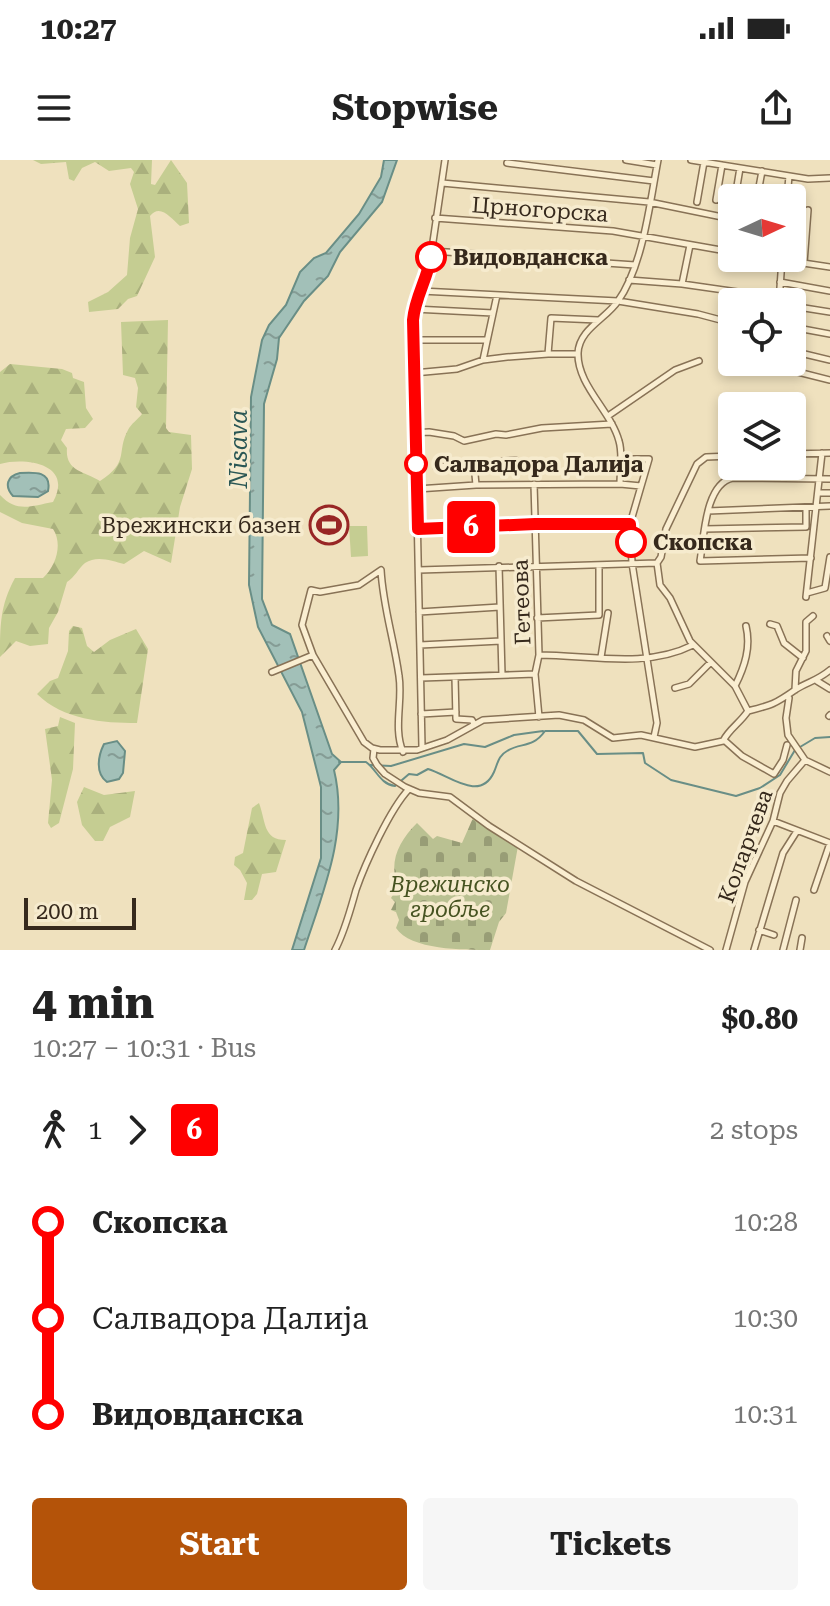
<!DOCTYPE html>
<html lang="en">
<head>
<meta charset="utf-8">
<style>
	:root { --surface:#fff; --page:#f6f6f6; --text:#222; --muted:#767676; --accent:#b45309 }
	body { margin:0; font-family:"Roboto Serif",serif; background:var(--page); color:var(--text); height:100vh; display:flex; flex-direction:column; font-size:30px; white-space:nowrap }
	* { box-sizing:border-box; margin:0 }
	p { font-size:26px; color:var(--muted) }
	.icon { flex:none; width:44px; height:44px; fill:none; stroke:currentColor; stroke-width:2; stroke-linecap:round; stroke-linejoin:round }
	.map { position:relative; height:790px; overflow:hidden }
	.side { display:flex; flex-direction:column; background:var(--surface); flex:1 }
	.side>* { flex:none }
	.badge { padding:0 16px; border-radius:6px; font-size:28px; line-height:52px }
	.needle { width:52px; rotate:86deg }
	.fabs { position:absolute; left:718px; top:24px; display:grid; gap:16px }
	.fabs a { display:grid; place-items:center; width:88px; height:88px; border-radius:8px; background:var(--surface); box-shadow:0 4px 12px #0003; font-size:40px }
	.scale { position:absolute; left:24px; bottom:20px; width:112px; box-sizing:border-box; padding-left:8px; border:4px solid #36291c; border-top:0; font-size:22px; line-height:28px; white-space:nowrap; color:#36291c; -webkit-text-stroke:6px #f6ebce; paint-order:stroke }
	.map>.badge { position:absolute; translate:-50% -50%; box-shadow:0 0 0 4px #fff }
	.legs { display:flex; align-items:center; gap:12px; height:88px; padding:0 32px; font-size:26px }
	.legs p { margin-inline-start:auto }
	.overview { display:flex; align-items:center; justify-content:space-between; height:136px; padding:0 32px }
	h1 { font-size:44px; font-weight:700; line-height:60px }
	.action { display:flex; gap:16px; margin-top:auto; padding:16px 32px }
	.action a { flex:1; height:92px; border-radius:8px; background:var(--accent); color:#fff; font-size:32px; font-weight:700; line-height:92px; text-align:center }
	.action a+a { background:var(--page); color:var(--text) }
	ul { padding:0 32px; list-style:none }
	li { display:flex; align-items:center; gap:28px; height:96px; font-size:30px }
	li i { display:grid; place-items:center; width:12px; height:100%; margin:0 10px; background:currentColor }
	li i::after { content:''; width:20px; height:20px; margin:-10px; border:6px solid; border-radius:50%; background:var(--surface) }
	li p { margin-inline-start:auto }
	li:first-child i { background:linear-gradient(#0000 50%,currentColor 0) }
	li:last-child i { background:linear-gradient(currentColor 50%,#0000 0) }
	.status { display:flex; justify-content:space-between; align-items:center; height:56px; padding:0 40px; background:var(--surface); direction:ltr }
	.status svg { height:22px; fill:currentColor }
	header { display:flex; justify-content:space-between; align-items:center; height:104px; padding:0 32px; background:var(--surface); font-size:36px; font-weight:700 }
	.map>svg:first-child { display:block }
	.grass { fill:#c5cd92 }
	.forest { fill:url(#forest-firs) }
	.cemetery { fill:url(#cemetery-stones) }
	.water { fill:url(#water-ripples); stroke:#698e86; stroke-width:2 }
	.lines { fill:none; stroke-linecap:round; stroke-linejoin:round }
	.stream { stroke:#698e86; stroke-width:2 }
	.minor-casing { stroke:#887256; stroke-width:8 }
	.minor { stroke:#faeed1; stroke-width:5 }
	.line-1-casing { stroke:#fff; stroke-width:18 }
	.line-1 { stroke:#f00; stroke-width:12 }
	.stop-1-dot { fill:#fff; stroke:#f00; stroke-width:4 }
	.labels { text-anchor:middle; stroke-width:7; stroke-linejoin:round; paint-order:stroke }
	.street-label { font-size:22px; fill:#36291c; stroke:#f6ebce }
	.stop-label { font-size:22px; font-weight:bold; fill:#36291c; stroke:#f6ebce; text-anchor:start }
	.poi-label { font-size:22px; fill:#36291c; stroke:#f6ebce; text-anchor:end }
	.park-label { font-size:22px; font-style:italic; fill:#465321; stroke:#f6ebce }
	.water-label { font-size:24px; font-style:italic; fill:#2a5755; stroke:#f6ebce }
</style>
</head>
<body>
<div class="status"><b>10:27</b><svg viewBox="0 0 49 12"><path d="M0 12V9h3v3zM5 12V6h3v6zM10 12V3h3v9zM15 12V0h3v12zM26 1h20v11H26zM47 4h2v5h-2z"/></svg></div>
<header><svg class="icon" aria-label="menu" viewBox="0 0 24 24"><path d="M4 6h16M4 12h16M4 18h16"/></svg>Stopwise<svg class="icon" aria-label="share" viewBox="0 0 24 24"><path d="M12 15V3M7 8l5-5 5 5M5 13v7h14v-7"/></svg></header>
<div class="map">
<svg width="830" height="790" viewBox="0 0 830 790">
	<defs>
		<pattern id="forest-firs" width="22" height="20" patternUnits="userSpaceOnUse" patternTransform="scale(2)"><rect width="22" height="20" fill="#c5cd92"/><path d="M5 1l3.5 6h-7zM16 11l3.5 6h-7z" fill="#aab07d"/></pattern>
		<pattern id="cemetery-stones" width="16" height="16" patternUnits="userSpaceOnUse" patternTransform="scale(2)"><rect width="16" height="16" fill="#bac192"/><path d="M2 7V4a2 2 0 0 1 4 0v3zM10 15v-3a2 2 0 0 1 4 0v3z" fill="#989d76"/></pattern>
		<pattern id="water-ripples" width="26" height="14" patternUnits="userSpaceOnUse" patternTransform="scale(2)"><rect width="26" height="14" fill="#a2c0b8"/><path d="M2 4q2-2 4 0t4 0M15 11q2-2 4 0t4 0" fill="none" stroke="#859c95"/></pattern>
	</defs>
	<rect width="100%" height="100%" fill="#efe1be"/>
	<path class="grass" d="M349 366H367L368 396 351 397Z"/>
	<path class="forest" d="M33 0H152L151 24 155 25 171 0 187 23 189 63 180 66C171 58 160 43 150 56L155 97 137 136 128 139 118 149 89 152 88 142 108 132 127 115 130 78 138 49 130 24 134 12 131 8 109 11 95 2 82 8 74 21 69 19 66 2 41 4Z
		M168 160 166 268 169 272 191 275 192 309 180 347 171 403 144 391 124 404C112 401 97 395 85 403 78 409 75 417 67 422L58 452 49 468 48 484 30 486 16 481 0 497C0 466 0 445 15 418H43C56 406 63 384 53 369L22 363 0 352V335C17 353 31 346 53 342 74 304 26 297 0 304V212L10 204 62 209 72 213 73 218 84 222 86 248 93 259 85 268 66 269 61 280 67 288C65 311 83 311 100 321 130 302 116 292 128 270 131 264 138 259 142 254L136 247 138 228 135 218 123 215 121 162Z
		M73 466 82 468 87 486 94 492 110 480 136 469 148 489 137 563C103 563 63 560 37 534L50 521 58 518 68 491 69 471Z
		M60 557 75 563 73 609 59 663 51 668 48 663 52 620 45 569 58 566Z
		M84 627 104 635 135 631 130 657 110 667 103 681H95L82 665 77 642Z
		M259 643C266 662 263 680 286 680L276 712 262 714 257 734 252 740H244L247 723 240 710 234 705 235 697 243 693 252 648Z"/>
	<path class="cemetery" d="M473 658 518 686 506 753 499 762 490 790C464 790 410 790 396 768L399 760 396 752 391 750 395 742 391 738 398 727C388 702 399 681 417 663L433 679 437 676 462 683Z"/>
	<path class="water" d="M384 0H397L382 42 340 92 328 116 304 141 279 178 277 199 264 244 262 439 272 465 290 474 332 594 341 602 334 610C349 672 323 732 304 790H292L321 698V627L302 552 258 467 249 425 251 237 262 180 269 165 286 145 300 112 314 98 326 93 359 54 381 17Z
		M20 313C35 312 52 311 48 331L38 337 13 336C4 326 7 316 20 313Z
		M117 581 125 591 123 613 119 619 107 622C95 613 98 596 104 584Z"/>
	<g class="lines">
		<path class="stream" d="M339 602H366C377 610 380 624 395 626L409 614 417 615 428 609C449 615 480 643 494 612 498 603 498 596 507 591 521 582 532 589 545 571H578L597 594 643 593 645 603 671 620 736 636 760 628 780 615 795 590 815 578 830 577
			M370 605 391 606 464 584 485 587 514 575 543 571"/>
		<g class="minor-casing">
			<path id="minor" d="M626 0 657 5
				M691 0 808 19 830 18
				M507 3 654 21
				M442 23 649 42 732 59
				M735 38 740 8
				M757 38 762 11
				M787 38 789 16
				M716 40 722 5
				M697 42 704 2
				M435 58 613 71 732 92
				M432 91 635 105
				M770 98 830 107
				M804 103 808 50
				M629 120 682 124 780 138
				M780 122 830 131
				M682 124 690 85
				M421 131 618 141 698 154 732 163
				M779 142 782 99
				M792 146 830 152
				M414 149 493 153
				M792 167 830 174
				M414 180H487
				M792 191 830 200
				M548 194 551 158 598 160
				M797 194 790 210 830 220
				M483 200 497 135
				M414 213 457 209 483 200 507 197 548 194H578
				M608 256 675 210 699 201
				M414 273 429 272 454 276 464 281 496 274 506 275 542 268 612 264
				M792 294 830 293
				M620 299H649L630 364 632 403 657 563 654 577
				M474 304 476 325
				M436 307 515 300
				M534 324 539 495 535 514 539 557
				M620 324C620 311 623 294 619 281 611 251 577 225 578 193 579 169 606 159 618 141 643 106 650 42 658 0
				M417 329 476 325 620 324 641 326
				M819 333H830
				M708 351 830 346
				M418 369 535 364H630
				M705 369 806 367V348
				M811 398 700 401C704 378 705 323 733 318L830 319
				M657 403 660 425 670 438 690 481 735 526 748 551
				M499 406 502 515
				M419 410 657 403 661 397 666 369 697 304 706 297 732 296
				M807 433 825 428 830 397
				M806 437 822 293
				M419 452 500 447
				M537 458 599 455V405
				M770 464 777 466 784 483 803 498
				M827 476 830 481
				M420 485 501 481
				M313 495 302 465 311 430 320 432 359 425 381 410C383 447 394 479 399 516 403 541 393 568 403 592
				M539 495C590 495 645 509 693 485
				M601 497 608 453
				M272 512 313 495 364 582 372 588 380 590H417L447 580 483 560 559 555 584 560 613 578 641 575 695 587 723 581C729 569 740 563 748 551 772 545 775 544 795 530 807 522 817 521 830 510
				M455 517 456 559 472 560 474 564
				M421 518 535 514
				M817 521 830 529
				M735 526C745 506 751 487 746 466
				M675 528 689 524 711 502
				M795 530 796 511 806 491V462L813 456
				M789 538 786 558 788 575 805 600 830 612
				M421 554 456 552
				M829 556 830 555
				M724 580 742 596 774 614 783 600 787 585
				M422 587 413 160 416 140 429 109 445 0
				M374 589 373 598 377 605 385 614 405 627 419 633 450 637 489 666 576 721 710 790
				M773 661 830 683
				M814 730 830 683
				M759 770 774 775
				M335 790C345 771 350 751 356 730 365 704 390 649 409 629
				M726 790 745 722 773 661 780 633 787 621 805 600
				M754 790 783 693 797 671
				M783 790 796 740
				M800 790 802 778"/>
		</g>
		<use href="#minor" class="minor"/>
	</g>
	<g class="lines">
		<g class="line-1-casing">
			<path id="line-1" d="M431 97C427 120 415 137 413 160L418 369 535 364H630L631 382"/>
		</g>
		<use href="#line-1" class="line-1"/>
	</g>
	<defs>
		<g id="stadium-ring" transform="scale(2)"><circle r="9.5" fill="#f6ebce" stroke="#982625" stroke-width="1.5"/><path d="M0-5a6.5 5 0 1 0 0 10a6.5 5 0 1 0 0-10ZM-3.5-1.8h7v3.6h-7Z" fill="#982625"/></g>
	</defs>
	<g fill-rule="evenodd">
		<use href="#stadium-ring" x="329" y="365"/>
	</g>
	<g class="stop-1-dot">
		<circle cx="431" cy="97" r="14"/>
		<circle cx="416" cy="304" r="10"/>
		<circle cx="631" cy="382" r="14"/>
	</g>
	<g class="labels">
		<g class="street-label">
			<text transform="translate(540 49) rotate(4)" y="8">Црногорска</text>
			<text transform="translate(521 442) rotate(-92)" y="8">Гетеова</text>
			<text transform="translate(745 686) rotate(-70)" y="8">Коларчева</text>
		</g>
		<g class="stop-label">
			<text x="453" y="105">Видовданска</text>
			<text x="434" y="312">Салвадора Далија</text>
			<text x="653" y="390">Скопска</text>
		</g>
		<g class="poi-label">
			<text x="301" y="373">Врежински базен</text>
		</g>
		<g class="park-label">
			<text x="450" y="732">Врежинско<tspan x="450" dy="25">гробље</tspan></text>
		</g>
		<g class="water-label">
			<text transform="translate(239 289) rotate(-90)" y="8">Nisava</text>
		</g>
	</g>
</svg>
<div class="fabs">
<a><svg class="needle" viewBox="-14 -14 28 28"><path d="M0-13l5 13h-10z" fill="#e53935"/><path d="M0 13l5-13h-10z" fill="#767676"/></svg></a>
<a><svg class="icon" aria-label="locate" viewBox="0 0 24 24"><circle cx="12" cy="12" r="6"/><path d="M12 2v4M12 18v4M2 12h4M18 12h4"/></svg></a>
<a><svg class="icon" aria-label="layers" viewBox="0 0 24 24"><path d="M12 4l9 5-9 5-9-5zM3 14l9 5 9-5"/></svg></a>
</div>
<div class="scale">200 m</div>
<b class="badge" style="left:471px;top:367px;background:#f00;color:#fff">6</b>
</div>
<section class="side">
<div class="overview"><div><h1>4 min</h1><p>10:27 – 10:31 · Bus</p></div><b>$0.80</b></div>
<div class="legs"><svg class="icon" aria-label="walk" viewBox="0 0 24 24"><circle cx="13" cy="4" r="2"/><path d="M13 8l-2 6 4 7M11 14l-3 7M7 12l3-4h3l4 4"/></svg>1<svg class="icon" aria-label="forward" viewBox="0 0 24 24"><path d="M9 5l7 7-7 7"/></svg><b class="badge" style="background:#f00;color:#fff">6</b><p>2 stops</p></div>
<ul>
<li><i style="color:#f00"></i><b>Скопска</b><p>10:28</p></li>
<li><i style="color:#f00"></i><span>Салвадора Далија</span><p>10:30</p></li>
<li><i style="color:#f00"></i><b>Видовданска</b><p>10:31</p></li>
</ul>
<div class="action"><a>Start</a><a>Tickets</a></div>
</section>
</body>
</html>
